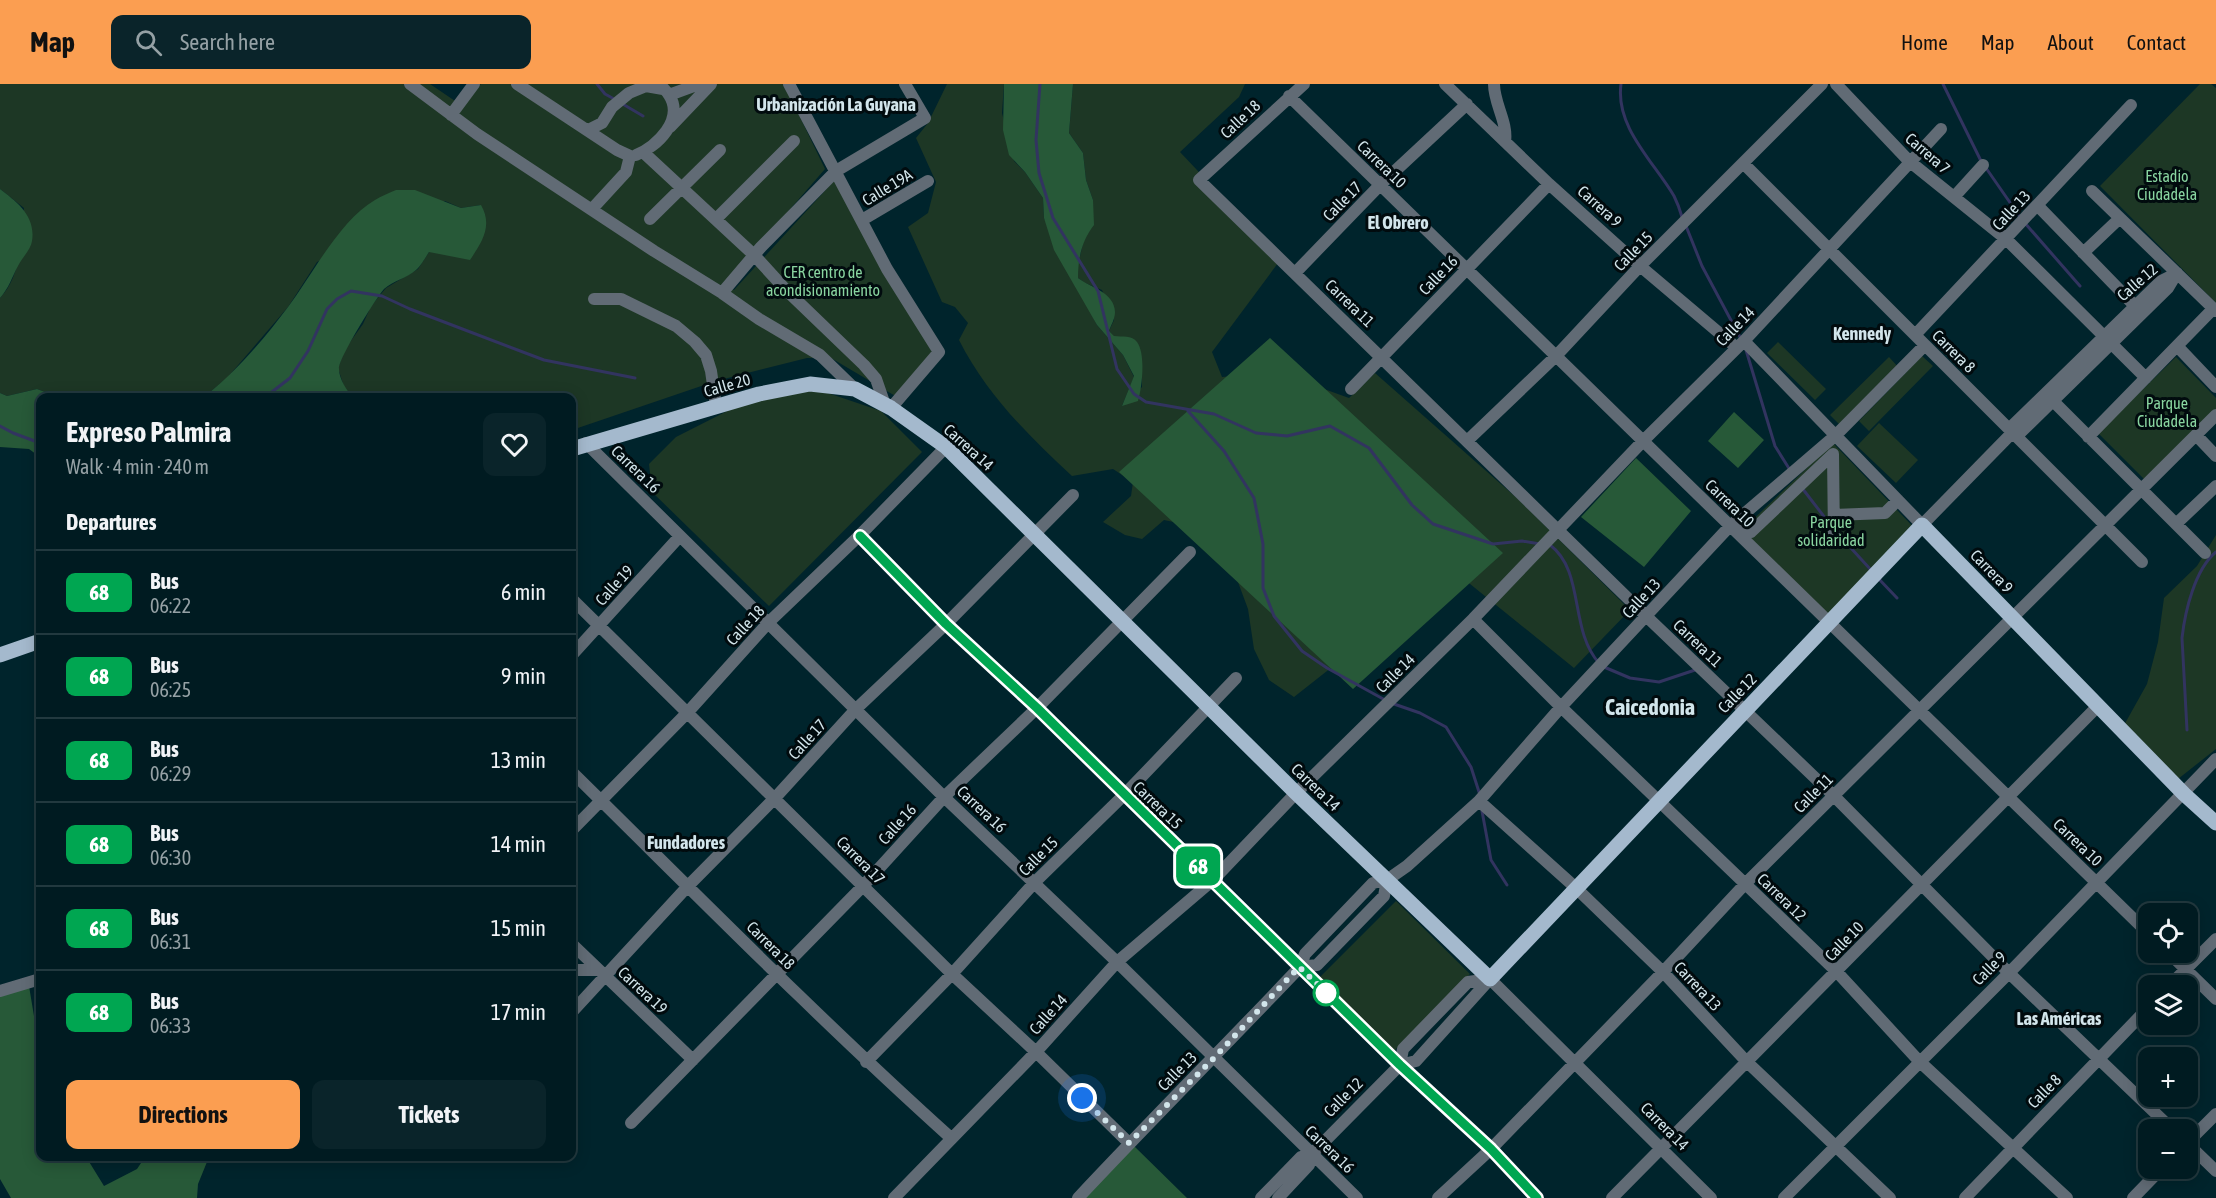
<!DOCTYPE html>
<html lang="en">
<head>
<meta charset="utf-8">
<style>
	:root { --surface:#001b21; --page:#0a242a; --text:#f1f3f6; --muted:#95a1a5; --line:#22393f; --accent:#fb9e51 }
	body { margin:0; font-family:"Asap Condensed",sans-serif; background:var(--page); color:var(--text); height:100vh; display:flex; flex-direction:column; font-size:22px; white-space:nowrap }
	* { box-sizing:border-box; margin:0 }
	p { font-size:20px; color:var(--muted) }
	.icon { flex:none; width:33px; height:33px; fill:none; stroke:currentColor; stroke-width:2; stroke-linecap:round; stroke-linejoin:round }
	.map { position:relative; flex:1; overflow:hidden }
	.panel { position:absolute; left:36px; top:309px; width:540px; height:768px; display:flex; flex-direction:column; background:var(--surface); border-radius:12px; box-shadow:0 3px 15px #0003,0 0 0 2px var(--line) }
	.panel>* { flex:none }
	.badge { padding:0 12px; border-radius:9px; font-size:21px; line-height:39px }
	.buttons { position:absolute; left:2138px; top:819px; display:grid; gap:12px }
	.buttons a { display:grid; place-items:center; width:60px; height:60px; border-radius:12px; background:var(--surface); box-shadow:0 3px 15px #0003,0 0 0 2px var(--line); font-size:30px }
	.you { position:absolute; width:30px; height:30px; margin:-15px; border:4px solid #fff; border-radius:50%; background:#1a73e8; box-shadow:0 0 0 9px #1a73e833 }
	.map>.badge { position:absolute; translate:-50% -50%; box-shadow:0 0 0 3px #fff }
	h2 { padding:0 30px; font-size:22px; line-height:54px }
	.round { display:grid; place-items:center; flex:none; width:63px; height:63px; border-radius:12px; background:var(--page) }
	.summary { display:flex; align-items:center; justify-content:space-between; height:102px; padding:0 30px }
	h1 { font-size:28px; font-weight:700; line-height:45px }
	.button { display:flex; gap:12px; margin-top:auto; padding:12px 30px }
	.button a { flex:1; height:69px; border-radius:12px; background:var(--accent); color:#111; font-size:24px; font-weight:700; line-height:69px; text-align:center }
	.button a+a { background:var(--page); color:var(--text) }
	ul { padding:0; list-style:none }
	li { display:flex; align-items:center; gap:18px; height:84px; padding:0 30px; border-top:2px solid var(--line) }
	li div { flex:1 }
	li b { display:block; font-size:22px }
	li em { font-style:normal }
	li .badge { min-width:66px; font-weight:700; text-align:center }
	header { display:flex; align-items:center; gap:36px; box-sizing:border-box; height:84px; padding:0 30px; background:var(--accent); color:#111 }
	header strong { font-size:28px }
	nav { display:flex; gap:33px; margin-inline-start:auto; font-size:21px }
	.search { width:420px; height:54px; background:var(--page); display:flex; align-items:center; gap:15px; box-sizing:border-box; padding:0 21px; border-radius:12px; color:var(--muted); font-size:22px }
	.map>svg:first-child { display:block }
	.green { fill:#1d3725 }
	.forest { fill:#275938 }
	.lines { fill:none; stroke-linecap:round; stroke-linejoin:round }
	.stream { stroke:#323460; stroke-width:3 }
	.minor { stroke:#616b75; stroke-width:12 }
	.major { stroke:#a4b9cd; stroke-width:15 }
	.line-casing { stroke:#fff; stroke-width:14 }
	.line { stroke:#00a651; stroke-width:9 }
	.walk { stroke:#d2e5eb; stroke-width:6; stroke-dasharray:0 10.8 }
	.stop-dot { fill:#fff; stroke:#00a651; stroke-width:3 }
	.labels { text-anchor:middle; stroke-width:6; stroke-linejoin:round; paint-order:stroke }
	.street-label { font-size:16px; fill:#d2e5eb; stroke:#010b0e }
	.park-label { font-size:16px; fill:#89d5a0; stroke:#010b0e }
	.neighbourhood-label { font-size:18px; font-weight:bold; fill:#d2e5eb; stroke:#010b0e }
	.district-label { font-size:22px; font-weight:bold; fill:#d2e5eb; stroke:#010b0e }
</style>
</head>
<body>
<header>
<strong>Map</strong>
<div class="search"><svg class="icon" aria-label="search" viewBox="0 0 24 24"><circle cx="10" cy="10" r="6"/><path d="M15 15l6 6"/></svg>Search here</div>
<nav><a>Home</a><a>Map</a><a>About</a><a>Contact</a></nav>
</header>
<div class="map">
<svg width="2216" height="1114" viewBox="0 0 2216 1114">
	<rect width="100%" height="100%" fill="#00242c"/>
	<path class="green" d="M0 0H430L458 19 481 0H784L825 85 725 200 734 206 834 97 936 267 897 313 831 274H807L716 297 572 346V314L352 313 344 303 338 284 345 265 363 240 371 222 386 204 418 185 429 168 481 121 461 124 445 117 317 178 288 223 227 294 204 313H59L37 305 7 312 0 309V214C22 191 21 154 24 124L0 105Z
		M947 0H1004L1002 29 1014 77 1025 88 1043 114 1044 134 1097 241 1123 271 1134 293 1122 322 1142 303V276L1129 253H1114L1109 247 1114 236 1102 206 1085 199 1078 194V181L1093 116 1086 96 1083 69 1069 49 1073 0H1245L1239 13 1180 68 1281 175 1212 268 1222 293 1277 288 1349 314 1375 289 1519 416 1630 526 1574 584 1454 487 1294 613 1269 596 1254 565 1248 525 1235 490 1183 440 1164 436 1142 455 1125 451 1103 438 1131 412 1133 398 1113 385 1072 392C1027 350 987 311 959 256L968 239 955 223 942 218 908 143 928 129 936 98 916 54 928 39Z
		M2200 0H2211L2216 4V219L2100 102Z
		M1778 258 1826 305 1815 316 1767 269Z
		M1922 272 1933 282 1869 347 1859 337Z
		M1889 273 1899 284 1841 342 1830 331Z
		M2176 273 2216 314V327L2145 396 2098 349Z
		M813 304 881 327 922 368 769 522 652 408 649 380 676 353 747 317Z
		M1879 339 1918 376 1896 399 1857 362Z
		M1833 359 1920 450 1832 536 1742 446Z
		M2216 451V665L2178 695 2123 643 2147 600 2158 558 2164 514 2197 482Z
		M1396 817 1470 890 1394 967 1319 894Z"/>
	<path class="forest" d="M1004 0H1073L1069 49 1083 69 1086 96 1093 116 1094 141C1082 156 1078 174 1078 194 1091 204 1114 208 1115 228 1115 235 1111 241 1109 247L1114 252C1122 253 1132 251 1137 258 1146 270 1142 304 1138 317L1122 322 1134 292 1123 271 1097 241 1054 166 1044 134 1043 114 1025 88 1009 71 1003 46Z
		M0 105C17 118 36 132 32 157 31 165 22 174 18 182 12 193 9 204 0 214Z
		M396 106H415L461 124 481 121C493 142 482 158 470 176L429 168C425 174 421 182 416 186 407 194 393 197 384 205 376 214 338 275 339 285 339 295 347 306 352 313H204C236 288 264 255 288 223 312 191 340 136 375 116 381 112 389 109 396 106Z
		M1270 254 1503 469 1353 605 1119 388Z
		M37 305 59 313 40 314V373L29 365 0 363V309L7 312Z
		M1734 328 1764 356 1738 384 1708 357Z
		M1636 374 1691 427 1644 483 1581 433Z
		M29 902 40 968V1072L97 1073 88 1076 104 1102 137 1085 145 1073H209L198 1100 197 1114H11L0 1095V910Z
		M1134 1062 1187 1114H1072Z"/>
	<g class="lines">
		<path class="stream" d="M597 0 605 10 616 16
			M1040 0 1036 56 1039 89 1053 134 1098 207 1117 285 1134 310 1146 318 1214 330 1256 349 1287 352 1330 342 1369 364 1412 421 1433 440 1493 460 1522 457 1540 460
			M1621 0C1615 43 1654 78 1674 112 1677 118 1680 126 1682 133
			M1943 0 1982 79
			M621 19 643 32
			M1986 84 2020 133
			M2024 138 2080 202
			M1686 142 1702 182 1741 255
			M1746 266 1775 362 1790 386
			M264 314 290 294 308 267 327 225 337 215 351 207 382 212 410 225 544 276 635 294
			M1188 327 1224 367 1254 414 1263 460V504L1274 532 1302 567 1327 584 1385 616
			M0 342 13 349 40 359
			M1802 404 1829 439
			M1839 451 1871 486
			M1550 461C1585 487 1569 546 1599 579
			M1877 493 1897 514
			M1604 583 1630 594 1659 598 1698 585
			M1394 620 1420 629 1446 643 1471 683 1480 711
			M2187 646 2182 554C2185 527 2195 485 2216 468
			M1482 727 1491 776 1507 801"/>
		<path class="minor" d="M410 0 477 50 654 167 722 209 759 235 820 271 855 305
			M517 0 617 66 630 72 626 88 592 125
			M789 0 887 185 939 268 891 324
			M1304 0 1199 96 1646 532 1834 712 2009 889 2173 1046
			M1445 0 1549 100 1640 182 1737 264
			M1494 0C1494 20 1508 38 1505 58
			M1836 0 1909 77 2006 155 2146 294
			M669 11 699 0
			M1289 12 2148 849
			M451 31 474 0
			M670 43 711 0
			M588 46 602 39 612 23 629 9 646 2 663 5
			M643 68 754 171 786 206 864 281 876 295 885 321
			M636 71C657 63 685 35 669 11 667 7 663 5 660 0
			M1743 79 2142 478
			M2092 107 2216 227
			M1954 113 1983 81
			M2038 122 2135 222
			M650 135 720 66
			M716 135 794 57
			M862 136 928 97
			M2083 169 2120 134
			M1295 189 1380 101 1467 20
			M722 209 761 163 836 87 925 34 905 0
			M594 215H621L676 242 695 258 706 271 711 287 716 322
			M1915 251 2131 21
			M1744 257 1922 441 2013 348V341L2161 197 2177 189
			M2177 262 2216 303
			M1351 305 1549 100
			M2053 317 2205 469
			M2013 348 2020 349 2168 204 2177 189
			M2196 351 2216 372
			M2088 353 2213 225
			M1467 357 1556 272 1640 182 1822 0
			M586 359 944 713 1117 878 1357 1114
			M1834 431 1885 429 1898 416
			M1740 434 1751 448 1833 370 1834 454
			M2176 440 2216 402
			M860 451 946 540 1037 624 1400 981 1491 1065 1537 1114
			M572 515 952 890 1036 968 1129 1059
			M1473 535 1561 623 1837 888 1919 977 2067 1114
			M572 571 680 452
			M572 688C697 811 820 936 951 1054
			M1479 717 1576 804 1663 888 1746 977 1890 1114
			M572 746 688 628 769 538 860 451 946 363
			M572 860 693 976
			M2168 868 2216 915
			M1300 883 1317 881 1384 812 1387 796
			M572 886H598
			M1490 895 1711 1114
			M2169 902 2216 855
			M0 907 40 895
			M572 928 688 802 775 714 856 625 946 540 1073 411
			M866 978 952 890 1035 798 1124 711 1236 594
			M1400 981 1403 965 1468 898 1490 895
			M631 1039 863 802 944 713 1037 624 1190 468
			M2187 1059 2216 1030
			M2187 1059 2216 1087
			M894 1114 1036 968 1117 878 1213 796 1296 709 1473 535 1643 357 1744 257 1941 45
			M1078 1114C1151 1036 1226 961 1300 883L1305 870 1373 799 1387 796 1407 782 1479 717 1561 623 1730 442 1836 351 1925 261
			M1261 1114 1301 1073 1312 1070 1400 981 1416 977 1490 895
			M1278 1114 1309 1081 1312 1070
			M1438 1114 1491 1065 1663 888 1745 800 2216 331
			M1612 1114 2098 622
			M1784 1114 2009 889 2216 675
			M1965 1114 2148 924
			M2133 1114 2162 1084"/>
		<path class="major" d="M572 365 759 310 810 300 855 305 891 324 946 363 1296 709 1490 895 1922 441 2184 710 2216 739
			M0 571 40 557"/>
	</g>
	<g class="lines">
		<g class="line-casing">
			<path id="line" d="M860 452 946 540 1037 624 1400 981 1491 1065 1537 1114"/>
		</g>
		<use href="#line" class="line"/>
		<path class="walk" d="M1082 1014 1129 1059 1214 974 1299 883 1329 911 1326 909"/>
	</g>
	<circle class="stop-dot" cx="1326" cy="909" r="12"/>
	<g class="labels">
		<g class="street-label">
			<text transform="translate(1240 35) rotate(-43)" y="6">Calle 18</text>
			<text transform="translate(1928 69) rotate(41)" y="6">Carrera 7</text>
			<text transform="translate(1382 80) rotate(44)" y="6">Carrera 10</text>
			<text transform="translate(887 103) rotate(-31)" y="6">Calle 19A</text>
			<text transform="translate(1342 117) rotate(-46)" y="6">Calle 17</text>
			<text transform="translate(1600 122) rotate(42)" y="6">Carrera 9</text>
			<text transform="translate(2011 126) rotate(-47)" y="6">Calle 13</text>
			<text transform="translate(1633 167) rotate(-46)" y="6">Calle 15</text>
			<text transform="translate(1438 191) rotate(-46)" y="6">Calle 16</text>
			<text transform="translate(2137 198) rotate(-41)" y="6">Calle 12</text>
			<text transform="translate(1350 219) rotate(44)" y="6">Carrera 11</text>
			<text transform="translate(1735 242) rotate(-46)" y="6">Calle 14</text>
			<text transform="translate(1954 267) rotate(45)" y="6">Carrera 8</text>
			<text transform="translate(727 301) rotate(-16)" y="6">Calle 20</text>
			<text transform="translate(969 363) rotate(42)" y="6">Carrera 14</text>
			<text transform="translate(636 385) rotate(44)" y="6">Carrera 16</text>
			<text transform="translate(1730 419) rotate(44)" y="6">Carrera 10</text>
			<text transform="translate(1992 487) rotate(46)" y="6">Carrera 9</text>
			<text transform="translate(614 501) rotate(-48)" y="6">Calle 19</text>
			<text transform="translate(1641 514) rotate(-47)" y="6">Calle 13</text>
			<text transform="translate(745 541) rotate(-47)" y="6">Calle 18</text>
			<text transform="translate(1698 559) rotate(44)" y="6">Carrera 11</text>
			<text transform="translate(1395 589) rotate(-45)" y="6">Calle 14</text>
			<text transform="translate(1737 609) rotate(-46)" y="6">Calle 12</text>
			<text transform="translate(807 655) rotate(-48)" y="6">Calle 17</text>
			<text transform="translate(1316 703) rotate(44)" y="6">Carrera 14</text>
			<text transform="translate(1813 709) rotate(-45)" y="6">Calle 11</text>
			<text transform="translate(1158 721) rotate(44)" y="6">Carrera 15</text>
			<text transform="translate(982 725) rotate(43)" y="6">Carrera 16</text>
			<text transform="translate(897 740) rotate(-48)" y="6">Calle 16</text>
			<text transform="translate(2078 758) rotate(44)" y="6">Carrera 10</text>
			<text transform="translate(1038 772) rotate(-45)" y="6">Calle 15</text>
			<text transform="translate(861 776) rotate(45)" y="6">Carrera 17</text>
			<text transform="translate(1782 813) rotate(44)" y="6">Carrera 12</text>
			<text transform="translate(1844 857) rotate(-46)" y="6">Calle 10</text>
			<text transform="translate(771 861) rotate(45)" y="6">Carrera 18</text>
			<text transform="translate(1989 884) rotate(-45)" y="6">Calle 9</text>
			<text transform="translate(1698 902) rotate(47)" y="6">Carrera 13</text>
			<text transform="translate(643 906) rotate(43)" y="6">Carrera 19</text>
			<text transform="translate(1048 930) rotate(-48)" y="6">Calle 14</text>
			<text transform="translate(1177 987) rotate(-45)" y="6">Calle 13</text>
			<text transform="translate(2044 1007) rotate(-46)" y="6">Calle 8</text>
			<text transform="translate(1343 1013) rotate(-45)" y="6">Calle 12</text>
			<text transform="translate(1665 1042) rotate(45)" y="6">Carrera 14</text>
			<text transform="translate(1330 1065) rotate(44)" y="6">Carrera 16</text>
		</g>
		<g class="park-label">
			<text x="2167" y="98">Estadio<tspan x="2167" dy="18">Ciudadela</tspan></text>
			<text x="823" y="194">CER centro de<tspan x="823" dy="18">acondisionamiento</tspan></text>
			<text x="2167" y="325">Parque<tspan x="2167" dy="18">Ciudadela</tspan></text>
			<text x="1831" y="444">Parque<tspan x="1831" dy="18">solidaridad</tspan></text>
		</g>
		<g class="neighbourhood-label">
			<text x="836" y="27">Urbanización La Guyana</text>
			<text x="1398" y="145">El Obrero</text>
			<text x="1862" y="256">Kennedy</text>
			<text x="686" y="765">Fundadores</text>
			<text x="2059" y="941">Las Américas</text>
		</g>
		<g class="district-label">
			<text x="1650" y="631">Caicedonia</text>
		</g>
	</g>
</svg>
<div class="buttons">
<a><svg class="icon" aria-label="locate" viewBox="0 0 24 24"><circle cx="12" cy="12" r="6"/><path d="M12 2v4M12 18v4M2 12h4M18 12h4"/></svg></a>
<a><svg class="icon" aria-label="layers" viewBox="0 0 24 24"><path d="M12 4l9 5-9 5-9-5zM3 14l9 5 9-5"/></svg></a>
<a>+</a>
<a>−</a>
</div>
<div class="you" style="left:1082px;top:1014px"></div>
<b class="badge" style="left:1198px;top:782px;background:#00a651;color:#fff">68</b>
<section class="panel">
<div class="summary"><div><h1>Expreso Palmira</h1><p>Walk · 4 min · 240 m</p></div><a class="round"><svg class="icon" aria-label="heart" viewBox="0 0 24 24"><path d="M12 20l-8-8c-3-5 5-10 8-4 3-6 11-1 8 4z"/></svg></a></div>
<h2>Departures</h2>
<ul>
<li><span class="badge" style="background:#00a651;color:#fff">68</span><div><b>Bus</b><p>06:22</p></div><em>6 min</em></li>
<li><span class="badge" style="background:#00a651;color:#fff">68</span><div><b>Bus</b><p>06:25</p></div><em>9 min</em></li>
<li><span class="badge" style="background:#00a651;color:#fff">68</span><div><b>Bus</b><p>06:29</p></div><em>13 min</em></li>
<li><span class="badge" style="background:#00a651;color:#fff">68</span><div><b>Bus</b><p>06:30</p></div><em>14 min</em></li>
<li><span class="badge" style="background:#00a651;color:#fff">68</span><div><b>Bus</b><p>06:31</p></div><em>15 min</em></li>
<li><span class="badge" style="background:#00a651;color:#fff">68</span><div><b>Bus</b><p>06:33</p></div><em>17 min</em></li>
</ul>
<div class="button"><a>Directions</a><a>Tickets</a></div>
</section>
</div>
</body>
</html>
